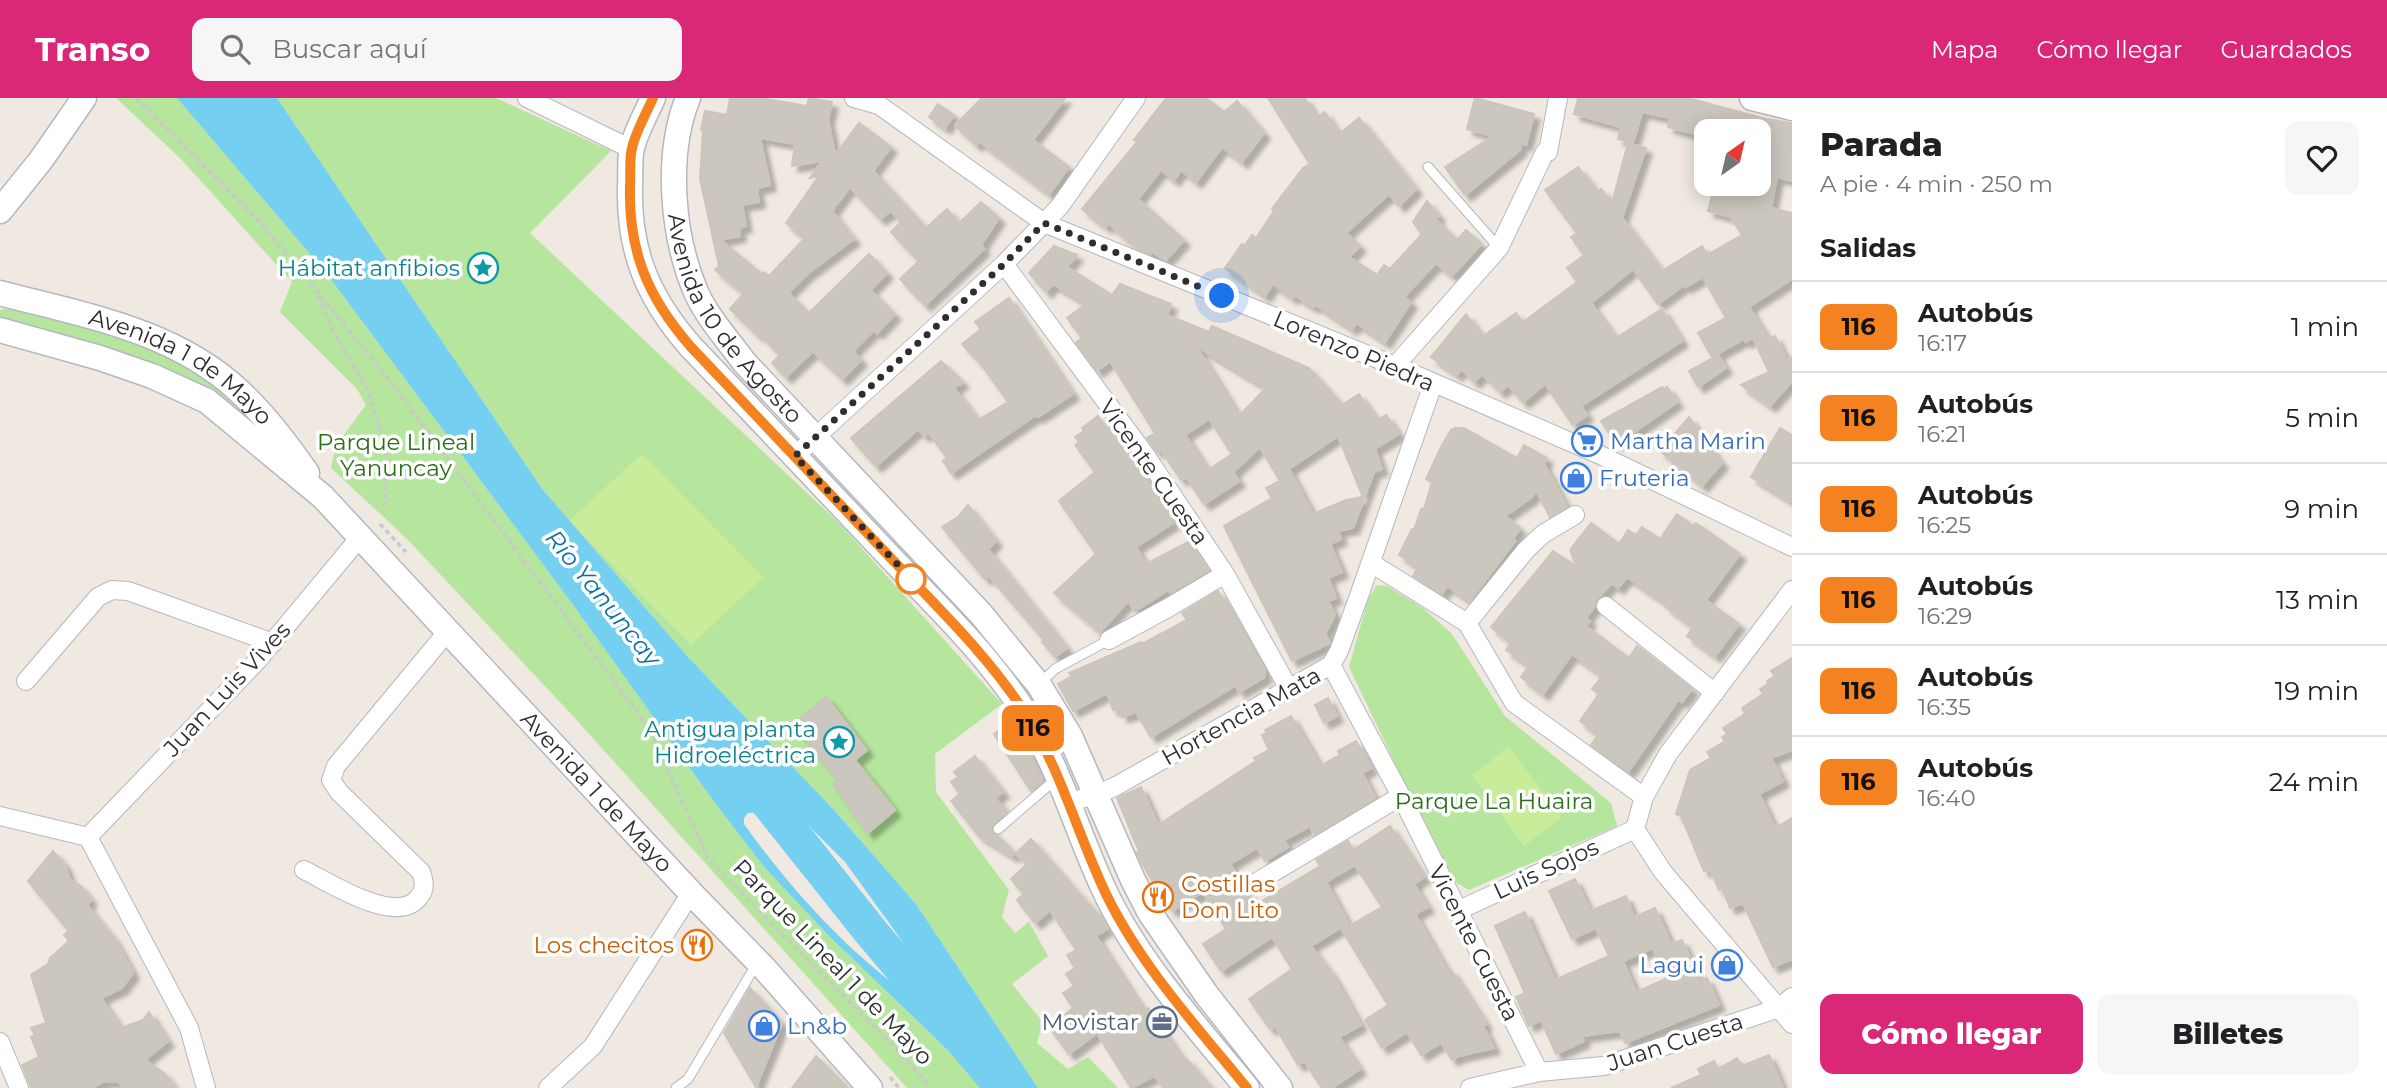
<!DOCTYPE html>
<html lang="es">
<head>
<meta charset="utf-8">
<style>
	:root { --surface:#fff; --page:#f6f6f6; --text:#202124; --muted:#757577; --line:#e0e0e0; --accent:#db2777 }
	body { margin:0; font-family:Montserrat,sans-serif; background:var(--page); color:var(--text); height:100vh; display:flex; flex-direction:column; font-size:26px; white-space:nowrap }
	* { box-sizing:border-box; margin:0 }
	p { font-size:23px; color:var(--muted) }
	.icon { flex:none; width:38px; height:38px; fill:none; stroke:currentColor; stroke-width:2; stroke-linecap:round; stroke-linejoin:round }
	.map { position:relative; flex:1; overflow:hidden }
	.details { display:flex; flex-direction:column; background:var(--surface); width:595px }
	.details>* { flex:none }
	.badge { padding:0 14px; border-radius:10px; font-size:24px; line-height:46px }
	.needle { width:46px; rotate:34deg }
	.buttons { position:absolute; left:1694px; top:21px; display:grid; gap:14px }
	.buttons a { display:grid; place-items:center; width:77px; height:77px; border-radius:14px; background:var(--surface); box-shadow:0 4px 18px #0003; font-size:35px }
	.you { position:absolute; width:35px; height:35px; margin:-18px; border:5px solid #fff; border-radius:50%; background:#1a73e8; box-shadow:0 0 0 10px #1a73e833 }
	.map>.badge { position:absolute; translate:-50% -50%; box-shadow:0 0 0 4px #fff }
	h2 { padding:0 28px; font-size:26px; line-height:63px }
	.round { display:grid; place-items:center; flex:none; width:74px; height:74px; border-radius:14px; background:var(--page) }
	.headline { display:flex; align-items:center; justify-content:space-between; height:119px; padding:0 28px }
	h1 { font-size:33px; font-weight:800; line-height:52px }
	.cta { display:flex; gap:14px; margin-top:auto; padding:14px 28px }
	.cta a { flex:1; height:80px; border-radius:14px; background:var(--accent); color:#fff; font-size:28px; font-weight:800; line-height:80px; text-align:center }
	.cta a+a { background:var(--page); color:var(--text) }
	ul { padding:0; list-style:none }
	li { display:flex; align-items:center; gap:21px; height:91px; padding:0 28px; border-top:2px solid var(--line) }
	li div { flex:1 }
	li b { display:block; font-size:26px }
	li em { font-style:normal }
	li .badge { min-width:77px; font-weight:700; text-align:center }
	header { display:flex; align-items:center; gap:42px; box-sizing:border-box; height:98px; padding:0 35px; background:var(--accent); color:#fff }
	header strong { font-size:33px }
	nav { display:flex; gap:38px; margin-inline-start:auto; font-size:24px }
	.search { width:490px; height:63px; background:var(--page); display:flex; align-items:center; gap:18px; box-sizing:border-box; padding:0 24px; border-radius:14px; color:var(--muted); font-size:26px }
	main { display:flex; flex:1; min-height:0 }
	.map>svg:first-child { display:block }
	.green { fill:#b6e59e }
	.pitch { fill:#c9ec9a }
	.water { fill:#75cff0; fill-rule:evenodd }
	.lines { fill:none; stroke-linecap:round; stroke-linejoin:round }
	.river { stroke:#75cff0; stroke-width:35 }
	.building { fill:#cbc7bf; stroke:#cbc5ba; stroke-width:2; fill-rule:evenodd; filter:url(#shadow) }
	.lane-casing { stroke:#b4b7c1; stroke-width:11 }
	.street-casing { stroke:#b4b7c1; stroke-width:20 }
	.secondary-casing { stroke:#b4b7c1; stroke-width:27 }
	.path { stroke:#c9c9c9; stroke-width:3.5; stroke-dasharray:5 3.5; stroke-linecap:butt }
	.lane { stroke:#fff; stroke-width:9 }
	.street { stroke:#fff; stroke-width:18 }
	.secondary { stroke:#fff; stroke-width:24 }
	.line-casing { stroke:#fff; stroke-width:16 }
	.line { stroke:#f58220; stroke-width:10 }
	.walk { stroke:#2e2e2e; stroke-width:7; stroke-dasharray:0 12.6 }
	.stop-dot { fill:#fff; stroke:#f58220; stroke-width:3.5 }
	.labels { text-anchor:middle; stroke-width:7; stroke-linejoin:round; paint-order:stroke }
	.culture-label { font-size:23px; fill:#0d838f; stroke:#fff; text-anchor:end }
	.street-label { font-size:23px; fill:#2e2e2e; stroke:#fff }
	.shop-label { font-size:23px; fill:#366cbe; stroke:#fff; text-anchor:start }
	.park-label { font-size:23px; fill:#2c6e1b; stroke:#fff }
	.food-label { font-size:23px; fill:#c56008; stroke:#fff; text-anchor:start }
	.service-label { font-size:23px; fill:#4e5e75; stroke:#fff; text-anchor:end }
	.water-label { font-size:24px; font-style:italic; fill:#0d6fa3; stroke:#fff }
</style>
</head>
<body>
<header>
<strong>Transo</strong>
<div class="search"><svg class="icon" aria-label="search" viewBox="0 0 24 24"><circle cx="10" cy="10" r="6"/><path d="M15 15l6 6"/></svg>Buscar aquí</div>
<nav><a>Mapa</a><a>Cómo llegar</a><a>Guardados</a></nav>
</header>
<main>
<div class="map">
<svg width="1792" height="990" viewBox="0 0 1792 990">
	<defs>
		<filter id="shadow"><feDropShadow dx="6" dy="6" stdDeviation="2" flood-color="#0004"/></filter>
	</defs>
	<rect width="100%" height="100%" fill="#efe9e1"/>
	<path class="green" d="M116 0H177L327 176 571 504 712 701 765 770 829 838 979 982 984 990H907L573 618 408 442 331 370 336 347 366 307 357 291 280 214 292 184 181 61Z
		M277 0H496L611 53 530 135 839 425 1002 606 935 656 936 694 1009 792 1002 819 1015 835 1029 824 1048 858 1012 886 1043 924 1037 945 1068 971 1088 959 1118 990H1038L916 806 834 712 688 559 543 392Z
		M30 206 201 268 287 351 207 302 0 229V212Z
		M1377 487 1387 488 1423 510 1452 536 1505 618 1611 705 1617 728 1469 792 1450 781 1349 569 1368 501Z"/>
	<path class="pitch" d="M642 356 763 479 691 547 569 423Z
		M1509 649 1562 719 1524 748 1472 677Z"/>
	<path class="water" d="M177 0H277L543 392 688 559 834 712 916 806 1038 990H984L979 982 829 838 765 770 712 701 571 504 327 176ZM785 712H793L845 764 897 836 954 920 949 922C868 878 797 800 744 726V720L748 715Z"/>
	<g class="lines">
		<path class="river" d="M746 677 871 834 1003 990"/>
	</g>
	<path class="building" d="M730 0H759L807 8 809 0 832 4 828 21 835 57 859 25 891 49 873 73 926 130 947 111 959 125 981 104 999 120 981 147 984 151 925 207 900 181 919 163 891 134 901 124 891 113 880 121 850 89 832 113 854 141 807 176 788 195 809 215 869 156 887 175 870 192 895 216 877 235 874 232 853 253 861 262 842 281 813 253 786 279 772 265 780 257 759 235 758 237 730 211 744 195 715 172 719 168 700 81 703 33 701 32 705 13 727 17ZM760 40 795 46 792 68 822 63 810 80 819 78 786 125 805 140 769 178 764 174 762 176 720 142 740 138 739 130 746 128 742 107 759 104 757 90 770 87Z
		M982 0H1065L1033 42 1069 69 1049 96 980 44 976 47 955 27Z
		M1166 0H1206L1224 14 1237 3 1264 35 1242 64 1222 49 1196 84 1181 72 1174 82 1161 72 1138 101 1184 142 1166 162 1152 154 1150 156 1137 151 1108 125 1106 129 1082 111 1137 44 1134 42Z
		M1268 0H1305L1316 19 1325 14 1339 36 1359 20 1416 91 1399 108 1389 96 1346 135 1360 148 1349 159 1377 177 1384 167 1390 171 1422 136 1413 124 1427 103 1439 118 1435 121 1457 142 1466 132 1481 146 1452 178 1436 165 1404 199 1411 204 1385 244 1356 225 1352 231 1314 206 1313 209 1294 197 1292 200 1273 186 1265 198 1225 170 1242 146 1244 148 1252 137 1256 140 1274 113 1272 111 1303 70 1310 66Z
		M1475 0 1534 16 1526 47 1521 45 1520 52 1465 97 1445 69 1493 38 1467 31Z
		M1578 0H1688L1766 21 1792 25V83L1777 79 1771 110 1792 115V181L1749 209 1768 241 1775 238 1787 262 1792 259V283L1770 308 1741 287 1769 274 1753 240 1746 244 1744 241 1712 259 1698 235 1726 220 1703 179 1686 189 1684 187 1658 206 1633 171 1591 205 1616 240 1662 211 1682 243 1581 308 1587 317 1573 327 1545 286 1523 304 1508 287 1500 294 1482 276 1474 284 1462 271 1457 277 1431 259 1466 216 1483 238 1516 215 1523 224 1577 184 1567 170 1584 157 1571 139 1577 135 1545 92 1578 69 1597 94 1601 91 1612 105 1628 45 1646 50 1622 120 1662 173 1702 148 1707 157 1742 137 1731 119 1708 113 1715 86H1759V33H1706V39L1668 29 1670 20 1642 14 1633 45 1618 41 1621 29 1574 16Z
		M938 6 954 17 945 30 929 19Z
		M1054 148 1077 157 1067 169 1112 197 1120 186 1171 206 1167 217 1209 234 1212 228 1309 270 1342 307 1359 296 1377 322 1386 317 1399 336 1375 351 1382 371 1374 374 1353 430 1338 433 1341 441 1330 446 1342 474 1328 480 1336 500 1328 503 1335 517 1325 536 1330 545 1292 563 1224 428 1272 400 1266 390 1280 383 1260 349 1233 374 1239 383 1204 406 1186 379 1181 382 1161 352 1157 354 1147 340 1155 335 1110 263 1097 273 1076 245 1082 240 1067 220 1086 206 1053 186 1046 194 1029 175ZM1196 248 1266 290 1239 318ZM1209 321 1232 356 1208 372 1185 337ZM1338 338 1363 399 1346 402 1313 416 1289 371Z
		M1009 200 1073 296 1038 319 1036 317 951 375 943 363 947 360 928 334 924 338 918 331 876 368 851 340 941 263 963 284 954 290 978 322 1008 304 981 266 962 246 981 231 975 224Z
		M1718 257 1726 270 1698 289 1689 273Z
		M1662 289 1664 291 1667 289 1677 304 1617 346 1601 323Z
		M1098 318 1125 354 1128 352 1135 362 1173 425 1136 449 1146 466 1188 444 1209 472 1170 495 1168 492 1135 513 1128 503 1100 534 1054 495 1096 456 1059 403 1095 374 1075 347 1079 344 1075 339 1084 333 1082 330Z
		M1689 319 1722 365 1702 388 1660 353Z
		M1455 330H1464L1517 360 1524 347 1547 360 1544 366 1567 409 1550 419 1536 392 1532 399 1505 418 1520 430 1513 441 1515 443 1470 503 1447 488 1442 496 1413 478 1418 469 1399 457 1412 431 1414 432 1421 411H1424L1432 384 1426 381 1441 349 1451 332Z
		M1780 330 1792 337V404L1751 379Z
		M968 407 996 443 988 451 1067 550 1055 559 1042 544 1044 542 989 478 985 481 942 429 958 419Z
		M1677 416 1693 428 1696 425 1740 456 1706 502 1739 526 1715 558 1687 538 1693 529 1665 508 1666 506 1627 479 1618 490 1612 485 1597 501 1595 508 1586 520 1590 523 1586 528 1629 560 1637 548 1692 591 1682 604 1678 602 1628 674 1591 647 1598 637 1580 623 1599 596 1592 591 1602 578 1572 556 1543 596 1521 579 1529 568 1506 552 1511 545 1491 529 1553 453 1576 468 1570 452 1591 425 1619 446 1628 432 1636 437 1642 429 1660 441Z
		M1218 493 1265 573V579L1239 594 1236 587 1151 639 1136 614 1122 619 1119 610 1113 612 1107 595 1073 613 1058 586 1072 578 1069 575 1141 544 1142 546 1187 522 1182 515Z
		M1792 560V652L1771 660 1783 683 1759 696 1775 730 1792 720V861L1773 869 1743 805 1730 810 1722 790 1719 792 1710 771 1704 773 1681 718 1676 716 1690 672 1711 660 1707 654 1725 643 1722 639 1727 636 1723 630 1745 616 1742 610 1763 596 1760 591 1768 586 1767 583 1775 578 1771 573Z
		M826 599 867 652 855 662 895 712 868 735 833 686 838 682 793 626Z
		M1328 600 1337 618 1324 625 1315 607Z
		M1291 618 1320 668 1340 657 1338 653 1356 643 1371 670 1362 675 1375 700 1314 737 1310 728 1284 742 1288 749 1265 763 1257 750 1230 766 1241 784 1243 793 1250 798 1255 807 1320 768 1316 762 1348 743 1353 752 1390 728 1424 779 1414 786 1428 809 1415 816 1448 874 1451 872 1486 926 1483 928 1494 950 1459 958 1452 962 1441 945 1421 957 1407 934 1382 950 1365 922 1388 907 1342 832 1382 809 1355 767 1326 784 1348 825 1311 848 1332 876 1361 927 1339 939 1360 971 1332 990H1322L1304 963 1298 967 1275 928 1270 931 1249 901 1292 871 1272 839 1221 873 1203 846 1226 831 1203 794 1172 813 1161 798 1143 767 1137 755 1139 753 1117 700 1141 689 1158 727 1256 663 1254 660 1269 652 1262 637 1267 635 1265 632Z
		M1007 627 1019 646 1024 643 1043 683 1031 693 994 636Z
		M975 658 1003 694 995 700 1007 714 993 726 991 732 1015 755 1012 758 978 737 951 703 960 696 951 684 958 679 954 674Z
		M1031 741 1093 812 1094 811 1107 831 1096 838 1144 913 1148 910 1184 963 1187 961 1211 990H1164L1154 978 1131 990 1097 935 1069 956 1049 929 1073 910 1063 895 1074 888 1066 876 1075 870 1067 857 1076 852 1050 812 1035 825 1017 802 1024 796 1011 781 1027 766 1016 755Z
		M53 753 65 767 70 782 81 788 91 802 87 807 115 842 133 875 122 890 101 900 121 930 143 922 149 914 168 943 145 962 165 976 175 990H124L118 983 102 984 93 990H31L22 967 39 959 31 939 35 937 31 930 46 925 31 877 48 866 50 860 69 843 64 837 69 833 28 783Z
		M1575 781 1590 813 1626 798 1634 819 1655 810 1671 846 1682 842 1700 883 1707 880 1719 907 1625 945 1620 933 1582 938 1584 943 1556 956 1541 922 1529 928 1516 899 1525 895 1495 828 1525 814 1555 882 1609 858 1596 830 1572 841 1549 793ZM1653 850 1666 881 1636 894 1623 863Z
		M750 890 782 925 756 989 724 935Z
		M1769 957 1783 990H1671L1701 977 1698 971 1714 963 1718 971 1737 960 1742 968Z
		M816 958 848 990H792Z"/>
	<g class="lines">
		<g class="lane-casing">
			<path id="lane" d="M1428 69 1499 150
				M1040 585 1055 571 1109 542
				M998 731 1056 681
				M676 990 688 981 757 865"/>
		</g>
		<g class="street-casing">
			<path id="street" d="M527 0 631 51
				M854 0 879 7 1044 125 1395 268 1598 356 1792 449
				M1004 166 1144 355 1225 476 1289 591
				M1395 268 1499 150 1545 54H1548L1558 0
				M795 358 1004 166 1044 125 1060 108 1136 0
				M1371 465 1467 525 1514 605 1644 699
				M1792 492 1668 656 1644 699 1635 731 1663 774 1792 926
				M1606 508 1715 595
				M1467 525 1526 452 1543 436 1575 417
				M1109 542 1166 511 1225 476
				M1331 567 1401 698 1539 974
				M26 583 98 499 112 492 128 493 273 545
				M1069 704 1096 697 1116 688 1331 567 1339 553 1360 495 1433 286
				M0 718 88 739 189 930 206 990
				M88 739 257 563 361 438
				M304 772C329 784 397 829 419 799 426 791 424 783 421 774L339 694 331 682 336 668 448 533
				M1252 787 1401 698
				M1457 813 1635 731
				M0 944 19 990
				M548 990 593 948 691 795
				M1470 990 1539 974 1604 968 1779 910 1792 899"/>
		</g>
		<g class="secondary-casing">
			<g id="secondary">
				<path d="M653 0C646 16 636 33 632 50 629 61 631 76 630 87 628 153 648 200 691 249 758 319 824 389 891 460 938 509 988 557 1025 615 1061 672 1078 738 1107 798 1142 869 1197 929 1247 990"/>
				<path id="s1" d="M688 0C665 57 672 138 696 194 707 219 728 242 744 264L981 516 1039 587 1070 638 1133 782 1150 815 1206 896 1280 990"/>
				<path d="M1752 0 1792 10"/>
				<path d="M0 113 41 62 84 0"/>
				<path id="s2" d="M0 195C83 217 174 232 239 293 265 317 287 346 307 375"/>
				<path id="s3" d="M0 232 100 260 152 278 207 303 323 399 691 795 764 870 870 990"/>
			</g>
		</g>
		<path class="path" d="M136 0 260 124 390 283 649 630 709 762 898 953 931 990
			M318 198 334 235 368 292 386 353 385 408
			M380 426 406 454
			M890 979 899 990"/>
		<use href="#lane" class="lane"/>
		<use href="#street" class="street"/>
		<use href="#secondary" class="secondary"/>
	</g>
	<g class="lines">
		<g class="line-casing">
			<path id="line" d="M653 0C646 16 636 33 632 50 629 61 631 76 630 87 628 153 648 200 691 249 756 318 822 387 887 456 935 507 987 556 1025 615 1061 672 1078 738 1107 798 1142 869 1197 929 1247 990"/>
		</g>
		<use href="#line" class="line"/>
		<path class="walk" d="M911 481 917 487 795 358 1004 166 1044 125 1222 198"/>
	</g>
	<defs>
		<g id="sight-ring" transform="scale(1.575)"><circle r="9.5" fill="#fff" stroke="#0f9aa8" stroke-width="1.5"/><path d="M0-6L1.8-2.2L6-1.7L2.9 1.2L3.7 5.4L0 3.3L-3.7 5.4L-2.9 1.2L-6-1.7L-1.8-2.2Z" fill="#0f9aa8"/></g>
		<g id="supermarket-ring" transform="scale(1.575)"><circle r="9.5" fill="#fff" stroke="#3f7fe0" stroke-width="1.5"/><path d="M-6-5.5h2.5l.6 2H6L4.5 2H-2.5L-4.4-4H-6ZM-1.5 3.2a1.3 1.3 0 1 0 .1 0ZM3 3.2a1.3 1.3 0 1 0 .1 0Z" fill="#3f7fe0"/></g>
		<g id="shop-ring" transform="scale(1.575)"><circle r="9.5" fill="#fff" stroke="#3f7fe0" stroke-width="1.5"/><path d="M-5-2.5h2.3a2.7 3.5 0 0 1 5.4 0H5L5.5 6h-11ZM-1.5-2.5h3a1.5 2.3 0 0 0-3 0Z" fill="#3f7fe0"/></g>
		<g id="restaurant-ring" transform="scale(1.575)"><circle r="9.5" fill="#fff" stroke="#e8710a" stroke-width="1.5"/><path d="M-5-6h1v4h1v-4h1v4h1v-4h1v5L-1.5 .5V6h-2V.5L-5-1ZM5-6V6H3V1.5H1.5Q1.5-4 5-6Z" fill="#e8710a"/></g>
		<g id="office-ring" transform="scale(1.575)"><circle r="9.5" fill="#fff" stroke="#5c6f8a" stroke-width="1.5"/><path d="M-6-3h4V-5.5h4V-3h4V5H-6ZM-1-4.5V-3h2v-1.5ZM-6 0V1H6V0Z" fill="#5c6f8a"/></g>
	</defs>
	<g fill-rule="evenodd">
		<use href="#sight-ring" x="483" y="170"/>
		<use href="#supermarket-ring" x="1587" y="343"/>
		<use href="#shop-ring" x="1576" y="380"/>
		<use href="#sight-ring" x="839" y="644"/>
		<use href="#restaurant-ring" x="1158" y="799"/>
		<use href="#restaurant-ring" x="697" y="847"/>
		<use href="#shop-ring" x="1727" y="867"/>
		<use href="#office-ring" x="1162" y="924"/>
		<use href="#shop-ring" x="764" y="928"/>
	</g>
	<circle class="stop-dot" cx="911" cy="481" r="14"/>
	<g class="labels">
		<g class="culture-label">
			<text x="460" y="178">Hábitat anfibios</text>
			<text x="816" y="639">Antigua planta<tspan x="816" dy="26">Hidroeléctrica</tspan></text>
		</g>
		<g class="street-label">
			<text dy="8" stroke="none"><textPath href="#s1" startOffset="240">Avenida 10 de Agosto</textPath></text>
			<text transform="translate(1354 253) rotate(23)" y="8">Lorenzo Piedra</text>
			<text dy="8" stroke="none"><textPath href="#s2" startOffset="198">Avenida 1 de Mayo</textPath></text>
			<text transform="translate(1154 374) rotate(55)" y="8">Vicente Cuesta</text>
			<text transform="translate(227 591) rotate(-47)" y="8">Juan Luis Vives</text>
			<text transform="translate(1241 618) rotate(-29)" y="8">Hortencia Mata</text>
			<text dy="8" stroke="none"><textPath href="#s3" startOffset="772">Avenida 1 de Mayo</textPath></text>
			<text transform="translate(1546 771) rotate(-25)" y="8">Luis Sojos</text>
			<text transform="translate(1474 845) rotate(63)" y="8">Vicente Cuesta</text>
			<text transform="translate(833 864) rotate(46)" y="8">Parque Lineal 1 de Mayo</text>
			<text transform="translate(1675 944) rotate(-18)" y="8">Juan Cuesta</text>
		</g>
		<g class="shop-label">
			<text x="1610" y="351">Martha Marin</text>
			<text x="1599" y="388">Fruteria</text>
			<text x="1704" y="875" text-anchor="end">Lagui</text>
			<text x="787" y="936">Ln&amp;b</text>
		</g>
		<g class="park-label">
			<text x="396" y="352">Parque Lineal<tspan x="396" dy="26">Yanuncay</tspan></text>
			<text x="1494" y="711">Parque La Huaira</text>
		</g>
		<g class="food-label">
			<text x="1181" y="794">Costillas<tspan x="1181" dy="26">Don Lito</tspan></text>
			<text x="674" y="855" text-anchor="end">Los checitos</text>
		</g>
		<g class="service-label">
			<text x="1139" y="932">Movistar</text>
		</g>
		<g class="water-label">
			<text transform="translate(603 500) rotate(51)" y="8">Río Yanuncay</text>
		</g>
	</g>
</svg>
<div class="buttons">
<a><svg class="needle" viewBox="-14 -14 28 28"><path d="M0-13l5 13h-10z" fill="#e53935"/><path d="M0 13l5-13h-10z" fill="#757577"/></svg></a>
</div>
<div class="you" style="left:1222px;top:198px"></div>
<b class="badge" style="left:1033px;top:630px;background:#f58220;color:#111">116</b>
</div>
<section class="details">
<div class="headline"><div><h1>Parada</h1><p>A pie · 4 min · 250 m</p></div><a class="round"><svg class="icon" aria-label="heart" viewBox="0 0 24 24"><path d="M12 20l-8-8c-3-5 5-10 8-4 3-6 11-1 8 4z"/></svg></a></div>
<h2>Salidas</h2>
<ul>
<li><span class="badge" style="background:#f58220;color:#111">116</span><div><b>Autobús</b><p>16:17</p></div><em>1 min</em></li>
<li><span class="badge" style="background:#f58220;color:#111">116</span><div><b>Autobús</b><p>16:21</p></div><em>5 min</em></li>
<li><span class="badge" style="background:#f58220;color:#111">116</span><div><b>Autobús</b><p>16:25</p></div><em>9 min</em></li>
<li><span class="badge" style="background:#f58220;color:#111">116</span><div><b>Autobús</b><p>16:29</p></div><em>13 min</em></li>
<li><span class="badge" style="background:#f58220;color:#111">116</span><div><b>Autobús</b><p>16:35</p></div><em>19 min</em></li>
<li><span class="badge" style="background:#f58220;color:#111">116</span><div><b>Autobús</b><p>16:40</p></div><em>24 min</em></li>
</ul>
<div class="cta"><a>Cómo llegar</a><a>Billetes</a></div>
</section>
</main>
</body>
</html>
